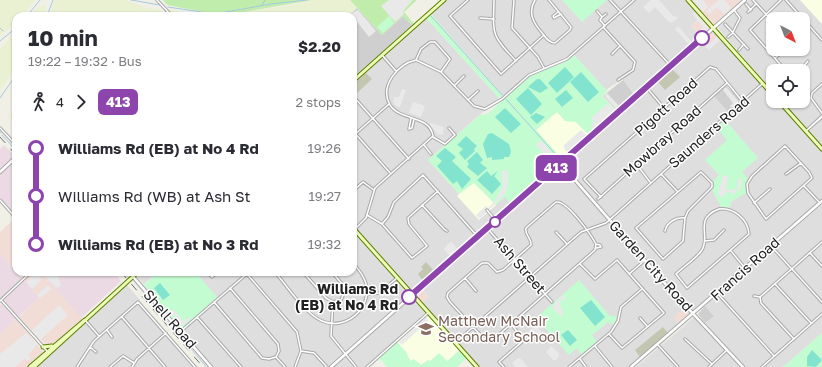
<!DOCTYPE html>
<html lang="en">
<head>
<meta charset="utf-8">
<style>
	:root { --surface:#fff; --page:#f2f2f3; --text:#2b2b33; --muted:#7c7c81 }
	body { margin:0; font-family:"Golos Text",sans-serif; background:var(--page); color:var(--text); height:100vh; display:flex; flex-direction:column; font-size:15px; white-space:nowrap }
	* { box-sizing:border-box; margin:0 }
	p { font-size:13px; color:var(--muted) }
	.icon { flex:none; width:22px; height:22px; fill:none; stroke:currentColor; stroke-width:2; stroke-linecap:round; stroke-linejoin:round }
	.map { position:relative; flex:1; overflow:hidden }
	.side { position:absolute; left:12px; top:12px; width:345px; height:264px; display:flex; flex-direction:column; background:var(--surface); border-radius:12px; box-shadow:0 1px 3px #0004 }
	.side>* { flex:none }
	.badge { padding:0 8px; border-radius:6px; font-size:14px; line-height:26px }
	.needle { width:26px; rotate:138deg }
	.buttons { position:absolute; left:766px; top:12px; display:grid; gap:8px }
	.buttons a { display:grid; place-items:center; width:44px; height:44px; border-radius:8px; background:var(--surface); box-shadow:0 1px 3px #0004; font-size:20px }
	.map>.badge { position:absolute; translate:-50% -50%; box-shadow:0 0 0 2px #fff }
	.legs { display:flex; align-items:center; gap:6px; height:44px; padding:0 16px; font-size:13px }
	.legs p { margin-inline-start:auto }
	.headline { display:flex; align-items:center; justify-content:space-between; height:68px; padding:0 16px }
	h1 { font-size:22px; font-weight:700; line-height:30px }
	ul { padding:0 16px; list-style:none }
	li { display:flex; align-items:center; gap:14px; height:48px; font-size:15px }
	li i { display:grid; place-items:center; width:6px; height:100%; margin:0 5px; background:currentColor }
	li i::after { content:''; width:10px; height:10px; margin:-5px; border:3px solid; border-radius:50%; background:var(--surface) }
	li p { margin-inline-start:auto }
	li:first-child i { background:linear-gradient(#0000 50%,currentColor 0) }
	li:last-child i { background:linear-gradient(currentColor 50%,#0000 0) }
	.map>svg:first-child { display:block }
	.residential { fill:#dfdede; fill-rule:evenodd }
	.commercial { fill:#f2dcd6 }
	.industrial { fill:#ebd9e4 }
	.education { fill:#faffe3 }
	.religious { fill:#cfcfcf }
	.construction { fill:#c3c7b2 }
	.farmland { fill:#e9f1d2 }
	.grass { fill:#c1edac }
	.park { fill:#c4fcd2 }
	.pitch { fill:#82e3ce }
	.parking { fill:#e9e9e9 }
	.water { fill:#a6c9e1 }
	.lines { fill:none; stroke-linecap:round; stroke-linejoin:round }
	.stream { stroke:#a6c9e1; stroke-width:1 }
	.minor-casing { stroke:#a8a8a8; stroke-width:3.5 }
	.tertiary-casing { stroke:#a8a8a8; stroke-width:4.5 }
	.secondary-casing { stroke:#5c7f00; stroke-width:5 }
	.minor { stroke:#fff; stroke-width:1.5 }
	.tertiary { stroke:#fff; stroke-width:2.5 }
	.secondary { stroke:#eefcba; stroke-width:3 }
	.rail { stroke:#6f6f6f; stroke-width:1; stroke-dasharray:8 8; stroke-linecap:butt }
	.line-1-casing { stroke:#fff; stroke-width:9 }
	.line-1 { stroke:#8e44ad; stroke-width:6 }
	.stop-1-dot { fill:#fff; stroke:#8e44ad; stroke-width:2 }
	.labels { text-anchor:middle; stroke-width:3; stroke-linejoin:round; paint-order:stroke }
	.street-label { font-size:14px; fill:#212121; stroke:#fff }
	.stop-label { font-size:14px; font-weight:bold; fill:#212121; stroke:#fff; text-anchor:end }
	.education-label { font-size:14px; fill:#785e54; stroke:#fff; text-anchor:start }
</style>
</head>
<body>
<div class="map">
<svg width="822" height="367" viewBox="0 0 822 367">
	<rect width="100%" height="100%" fill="#f1f0e7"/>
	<path class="residential" d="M446 0H685L701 17 691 26 701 36 636 95 622 79 606 90 572 53 560 61 528 74 503 96 431 14Z
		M749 0H822V148L781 101H803V71H773V92L718 28ZM773 19H803V49H773Z
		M426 18 499 98 428 160 459 194 458 196 505 197 511 204 412 292 353 227V82Z
		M714 29 763 84 743 102 726 83 713 95 730 114 763 84 773 96V101H778L822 151V199L694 313 564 164Z
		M560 168H563L685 307 679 325 630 367H477L421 304 429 297 422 288Z
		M822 204V313L760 367H746L705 323 714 316 705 306Z
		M353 231 409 295 327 367H214L183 331 218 299 195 272H353Z
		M143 272H158L144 284 137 277Z
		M127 285 140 300V305L194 367H35Z
		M412 298 425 313 367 367H334Z
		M822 315V333L783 367H763Z
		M693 318H695L741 367H636Z"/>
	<path class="commercial" d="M691 0H741L714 24Z
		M701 17 709 28 701 36 691 26Z
		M713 32 721 40 709 50 701 42Z
		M15 218 16 220V271L0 254V232Z
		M34 272H40L82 319 52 345 47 346 19 317 39 298 24 280Z
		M422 288 429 297 421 304 413 296Z
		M685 307 691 314 679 325 673 318Z
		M16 319 44 353 27 367H0V334Z"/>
	<path class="industrial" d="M4 145 15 156 0 170V149Z
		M16 160V215L0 197V174Z
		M0 254 22 278 0 299Z
		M40 272H113L121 281 81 318Z
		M24 280 39 298 18 317 4 300Z
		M0 304 3 305 16 319 0 334Z"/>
	<path class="education" d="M800 0H822V24Z
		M557 111 565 121 576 122 589 135 562 159 536 130Z
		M475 183 496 205 479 220 457 196 471 184Z
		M427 315 460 350 447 361 430 362 428 360 421 366 411 361 406 352 397 342Z"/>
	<path class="religious" d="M357 8 382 35 403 16 412 25 353 78V16H348Z
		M623 80 635 95 617 111 603 96Z
		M726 85 741 101 728 112 714 96Z
		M705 306 714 316 705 323 698 314Z"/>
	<path class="construction" d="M672 69 680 77 665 90 658 82Z
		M366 73 372 79 355 95 353 93V84Z
		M426 262 434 271 423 281 418 274 423 269 421 267Z
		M663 327 668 333 640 357 635 350Z"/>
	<path class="farmland" d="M0 0H35L22 16H16V22L0 36Z
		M55 0H126L146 8 160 9 166 16H49Z
		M311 0H350L357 8 348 16H209L288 6Z
		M45 5 46 9 43 16H30L37 8Z
		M168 9 205 16H175Z
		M16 31V66L0 91V49Z
		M16 106V124L9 116Z"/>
	<path class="grass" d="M163 0H312L244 12 209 13 167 5Z
		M350 0H417L404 12 414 24 412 25 403 16 382 35Z"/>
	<path class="park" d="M562 0H607L582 22Z
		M431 14 503 96 499 98 426 18Z
		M389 16 394 23 383 33 377 27Z
		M574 55 607 91 602 96 616 111 589 135 576 122 565 121 557 112 536 130 562 159 511 204 505 197 496 205 474 183 459 194 428 160 480 115 487 114C500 103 519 83 532 75 547 67 562 67 574 55Z
		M725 120 758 158 742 172 748 178 745 186 746 193 732 201 730 207H721L712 190 714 185 712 182 719 175 705 160 727 140 716 127Z
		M158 272H195L219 299 183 331 144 285Z
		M579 280 610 316H617L614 325 608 322 592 335 597 342 582 355 577 348 569 355 536 318Z
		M822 333V367H783Z
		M397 342 406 352 410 361 414 359 421 365 428 360 430 361 439 353 447 361 460 350 467 358 457 367H387L379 358Z"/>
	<path class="pitch" d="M565 67 574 77 557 93 548 83Z
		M581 72 599 92 588 102 570 82Z
		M537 79H540L548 88 540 93 528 87Z
		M528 88 542 104 531 115 516 99Z
		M566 90 573 98 562 107 555 99Z
		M505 108 521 124 511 133 495 117Z
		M536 113 545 117 537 124 530 117Z
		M492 133 509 144 511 152 509 157H504V159L492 160V157L487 158 483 144 488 134Z
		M466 136 477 146 474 149 475 151 465 160 459 153 463 149 457 145Z
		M445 148 456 157 452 161 471 179 462 189 457 181 453 184 437 166 442 161 436 156Z
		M477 152 483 160 480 163 487 168 478 176 467 167 469 164 467 161Z
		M487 171 491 176 498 171 494 176 501 184 492 194 477 180Z
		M160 283 170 295 163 300 154 288Z
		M591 300 605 317 595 326 580 308Z
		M568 330 577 340 570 346 561 335Z
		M812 350 822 360 816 367 807 366V357Z"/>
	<path class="parking" d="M389 0H413L403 11 404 14 395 22 381 6Z
		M651 0H659L674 17 676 16 678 18 672 23 669 22 655 7 649 13 643 7Z
		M695 0H703L708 7 703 12 693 1Z
		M719 0H724L731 8 724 14 717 7 709 14 706 11Z
		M358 10 376 31 369 37 351 14Z
		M695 12 709 27 694 42 692 39 703 27 692 14Z
		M678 26 692 42 689 45 675 29Z
		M717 37 720 40 709 50 701 42 705 39 709 44Z
		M726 87 739 102 732 108 730 106 733 103 723 90Z
		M402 89 406 90 400 107 396 106 393 101 394 97H399Z
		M607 93 619 106 616 109 604 96Z
		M413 102 425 106 421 117 409 113Z
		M607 104 614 109 613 111 593 129 591 125 594 121 591 118Z
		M430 123 444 127 443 134 439 135 430 125Z
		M581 130 588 137 568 154 564 148V145Z
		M541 140 559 161 555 165 536 145Z
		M507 170 508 184 505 194 480 219 476 215 486 206 488 208 494 202 503 187 502 171Z
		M723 175 728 176 726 190 737 189 738 178 742 179 740 188 733 195 731 192H727L723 197 718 195Z
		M452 242 458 250 450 257 444 249 449 243Z
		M41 272H57L61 286 56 288Z
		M36 273 42 279 32 289 26 282Z
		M48 285 52 289 40 298 37 295Z
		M563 295H565V300H561L560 306 563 312 561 317 552 307Z
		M59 305 68 315 41 339 32 330Z
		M172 310H174L184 321 190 317 191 319 182 326 176 316 173 315 171 317 168 314Z
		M426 317 428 321 402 345 399 342Z
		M536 325 546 337 540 343 531 333 529 335 527 333Z
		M26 333 37 345 28 355 31 358 28 361 25 358 15 367H0V354Z
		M551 346 559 353V356L556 360H553L546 352Z
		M518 358H520L528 367H515L512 363Z"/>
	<path class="water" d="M133 281 134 282 207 367H206Z"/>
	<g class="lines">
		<path class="stream" d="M131 0 160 5
			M262 5 265 0
			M168 7 208 13H220L271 4 307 0
			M164 9 167 13
			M168 15 170 16
			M27 16 40 0
			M47 16 53 0
			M431 16 502 95
			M0 28 3 31
			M0 41 16 28
			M0 98 16 75
			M506 99 557 156
			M0 132 1 133
			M2 135 16 150
			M124 272 127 275"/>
		<g class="minor-casing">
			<path id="minor" d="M157 0 172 16
				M468 0 450 16 501 74 544 35
				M494 0C493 36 491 34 516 61
				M514 0 512 28 538 57 544 68
				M535 0C527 13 534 24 543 34 546 38 549 43 555 43L570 30 571 27 549 0
				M610 0 671 66
				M753 0 773 22
				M781 0 750 30 786 71
				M786 0 803 19
				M746 4 751 10
				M597 11 602 17 600 20 605 26
				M558 12 553 16 554 18 561 14
				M748 12 756 4
				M602 17 606 14
				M480 18 494 19
				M803 19 822 40
				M725 24 748 49
				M603 27 635 62 633 70 618 80
				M733 32 740 18 734 10
				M728 37 733 33
				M739 50 744 44
				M612 54 620 46
				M382 55 396 71
				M775 58 786 49
				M416 60 421 49 430 42H435L450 59 441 72
				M800 71 808 61
				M822 84 812 93 811 98 822 113
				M454 86 464 76
				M647 88 664 108
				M353 96 409 159
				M468 100 478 91
				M789 101 792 104
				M411 118 409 129 412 128 414 119
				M0 128 16 145
				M807 130 822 117
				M353 131 391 174
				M806 131 822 116
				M353 136 389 104
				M433 137 445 144 455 135 449 128
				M424 145 431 154
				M785 146 809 172 812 178 766 219 748 193 747 184 752 176Z
				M637 165 650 182
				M701 172 712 183V187L688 211 685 218 683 241 663 259 636 228Z
				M661 174 677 191
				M786 174 801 163
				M804 186 819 202
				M353 191 363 182 374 190
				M601 197 584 179 710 67 716 69 743 102
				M598 199 727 83
				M0 200 16 218
				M556 202C567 200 591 235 596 244L595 250 494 339 489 341 485 340 450 302 447 297 448 293 482 263H488L497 272 503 270 531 245C532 238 524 235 526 228Z
				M754 203 770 189
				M422 205 444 229 447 231
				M719 209C733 207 748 219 749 234L687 288 676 274C684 266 696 259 702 250 711 235 693 219 719 209Z
				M487 210 496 221
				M367 215 382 224 412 258 427 246 409 224 408 218 438 191
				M382 224 388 217 394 202 423 175 478 237
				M487 228 552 302
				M353 231 366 218 375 188 433 136C430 115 400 121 390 105 379 86 398 64 416 60L441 72 474 106 485 109 502 99 529 75 567 59 634 0
				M665 231C667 222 676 217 685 218
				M556 232 567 244
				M705 241 714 240 724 230
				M771 246 822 302
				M596 248 601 247 600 245 596 244
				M731 251 745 268
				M810 253 822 266
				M580 264 595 279 617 260 664 313 622 348 609 334
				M207 272 212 277 218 272
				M275 272C287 286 305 314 322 321 345 331 372 309 366 284 364 275 358 269 353 263
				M303 272 326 298 333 302 341 300 345 291 343 285 332 272
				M247 274 297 332 301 351 295 367
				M629 274 644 261
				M465 278 476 291
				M775 284 811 323
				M717 293 774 356
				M367 294 379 293 397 278
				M754 296 760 297
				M1 300 48 352
				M0 301 31 272
				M214 302 262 358 269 359 276 357 279 351 278 344 230 288
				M333 302 331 336 356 367
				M122 317 165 367
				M197 317 241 367
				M640 318 647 326
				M85 320 99 336
				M107 330 112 337
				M181 331 249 272
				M685 339 712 364
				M794 339 761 303 760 297 822 242
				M455 343 581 232 606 223 762 84
				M658 345 678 367
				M595 346 612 367
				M90 347 96 352
				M301 351 314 353 327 367
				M276 357 285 367
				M580 359 586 367
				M77 367 94 341 138 302 195 367
				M110 367 123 356 134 363
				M132 367 137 359 166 333
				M367 367 428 313
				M504 367 499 362 524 340 511 324
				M569 367 611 332 618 321 621 307 642 289
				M709 367 727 350
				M762 367 822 314"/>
		</g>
		<g class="tertiary-casing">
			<path id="tertiary" d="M561 164 669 288 743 367
				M0 172 16 157
				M129 272 211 367
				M331 367 745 0
				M631 367 822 201"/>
		</g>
		<g class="secondary-casing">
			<path id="secondary" d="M688 0 773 95
				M353 81 444 0
				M779 101 822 149
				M353 228 477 367
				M43 347 52 346
				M30 367 85 320
				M34 367 138 272"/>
		</g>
		<use href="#minor" class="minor"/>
		<use href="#tertiary" class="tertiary"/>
		<use href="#secondary" class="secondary"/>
		<path class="rail" d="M0 137 16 155
			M121 272 203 367"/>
	</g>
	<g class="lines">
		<g class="line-1-casing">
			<path id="line-1" d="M409 297 702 38"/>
		</g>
		<use href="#line-1" class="line-1"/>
	</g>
	<defs>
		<g id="school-bare" transform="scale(1.2)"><path d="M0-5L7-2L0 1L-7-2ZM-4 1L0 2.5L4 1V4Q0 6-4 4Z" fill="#8d6e63" stroke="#fff" stroke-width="2.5" paint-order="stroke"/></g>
	</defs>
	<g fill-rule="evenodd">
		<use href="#school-bare" x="426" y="329"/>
	</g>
	<g class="stop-1-dot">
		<circle cx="702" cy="38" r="7"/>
		<circle cx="495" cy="222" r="5"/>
		<circle cx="409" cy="297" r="7"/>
	</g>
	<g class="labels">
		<g class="street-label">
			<text transform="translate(666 107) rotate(-42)" y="5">Pigott Road</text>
			<text transform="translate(709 132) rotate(-41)" y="5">Saunders Road</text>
			<text transform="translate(662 141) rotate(-42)" y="5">Mowbray Road</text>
			<text transform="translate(520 265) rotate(49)" y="5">Ash Street</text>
			<text transform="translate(651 266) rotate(48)" y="5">Garden City Road</text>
			<text transform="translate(745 269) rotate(-42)" y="5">Francis Road</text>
			<text transform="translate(170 319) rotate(49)" y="5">Shell Road</text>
		</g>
		<g class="stop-label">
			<text x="398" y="294">Williams Rd<tspan x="398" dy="16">(EB) at No 4 Rd</tspan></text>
		</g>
		<g class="education-label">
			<text x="438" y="326">Matthew McNair<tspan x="438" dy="16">Secondary School</tspan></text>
		</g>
	</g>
</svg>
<div class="buttons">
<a><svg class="needle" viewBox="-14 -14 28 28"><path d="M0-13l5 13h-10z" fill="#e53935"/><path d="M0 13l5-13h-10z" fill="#7c7c81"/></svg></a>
<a><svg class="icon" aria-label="locate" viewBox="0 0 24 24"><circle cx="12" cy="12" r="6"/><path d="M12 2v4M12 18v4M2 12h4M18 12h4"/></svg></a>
</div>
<b class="badge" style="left:556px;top:168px;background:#8e44ad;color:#fff">413</b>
<section class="side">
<div class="headline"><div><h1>10 min</h1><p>19:22 – 19:32 · Bus</p></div><b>$2.20</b></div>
<div class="legs"><svg class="icon" aria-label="walk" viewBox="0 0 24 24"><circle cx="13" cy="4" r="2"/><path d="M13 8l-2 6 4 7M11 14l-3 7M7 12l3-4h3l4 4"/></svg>4<svg class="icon" aria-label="forward" viewBox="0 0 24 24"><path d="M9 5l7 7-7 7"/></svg><b class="badge" style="background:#8e44ad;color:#fff">413</b><p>2 stops</p></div>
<ul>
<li><i style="color:#8e44ad"></i><b>Williams Rd (EB) at No 4 Rd</b><p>19:26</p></li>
<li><i style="color:#8e44ad"></i><span>Williams Rd (WB) at Ash St</span><p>19:27</p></li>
<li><i style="color:#8e44ad"></i><b>Williams Rd (EB) at No 3 Rd</b><p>19:32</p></li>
</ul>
</section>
</div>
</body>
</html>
